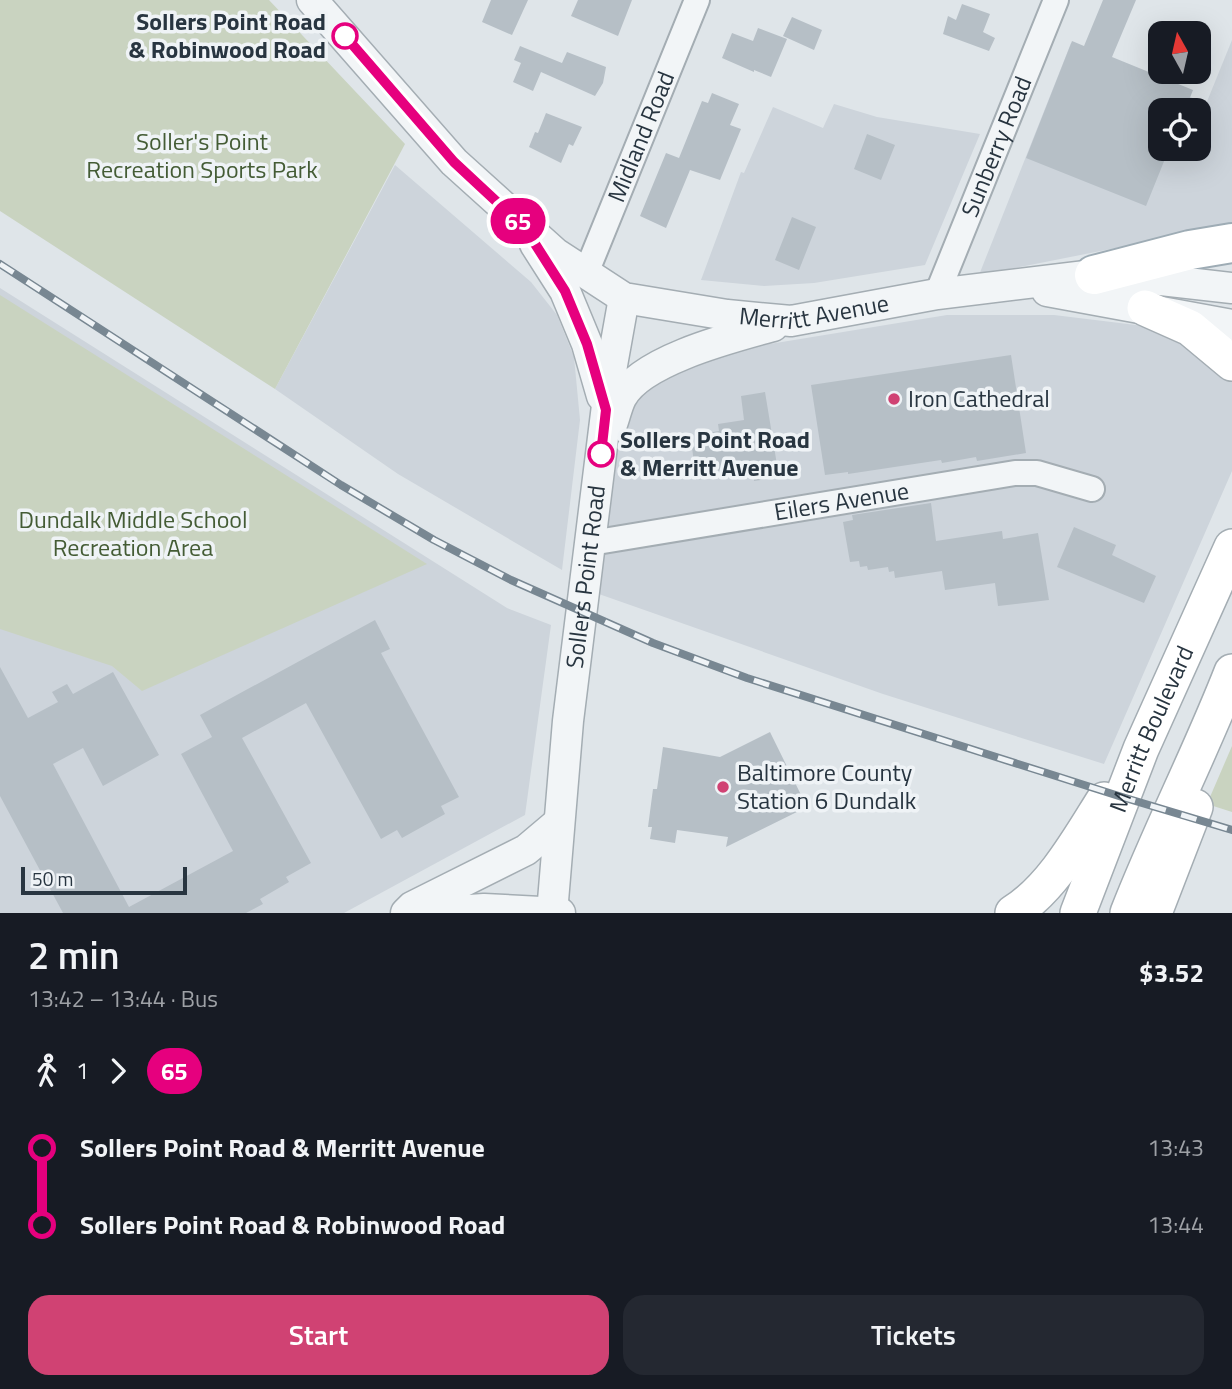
<!DOCTYPE html>
<html lang="en">
<head>
<meta charset="utf-8">
<style>
	:root { --surface:#171b24; --page:#242831; --text:#f1f3f6; --muted:#9ea1a6; --accent:#d04273 }
	body { margin:0; font-family:"Titillium Web",sans-serif; background:var(--page); color:var(--text); height:100vh; display:flex; flex-direction:column; font-size:26px; white-space:nowrap }
	* { box-sizing:border-box; margin:0 }
	p { font-size:23px; color:var(--muted) }
	.icon { flex:none; width:38px; height:38px; fill:none; stroke:currentColor; stroke-width:2; stroke-linecap:round; stroke-linejoin:round }
	.map { position:relative; height:913px; overflow:hidden }
	.side { display:flex; flex-direction:column; background:var(--surface); flex:1 }
	.side>* { flex:none }
	.badge { padding:0 14px; border-radius:23px; font-size:24px; line-height:46px }
	.needle { width:46px; rotate:352deg }
	.buttons { position:absolute; left:1148px; top:21px; display:grid; gap:14px }
	.buttons a { display:grid; place-items:center; width:63px; height:63px; border-radius:14px; background:var(--surface); box-shadow:0 7px 28px #0002; font-size:35px }
	.scale { position:absolute; left:21px; bottom:18px; width:166px; box-sizing:border-box; padding-left:7px; border:4px solid #283540; border-top:0; font-size:19px; line-height:24px; white-space:nowrap; color:#283540; -webkit-text-stroke:5px #eff3f6; paint-order:stroke }
	.map>.badge { position:absolute; translate:-50% -50%; box-shadow:0 0 0 4px #fff }
	.legs { display:flex; align-items:center; gap:10px; height:77px; padding:0 28px; font-size:23px }
	.legs p { margin-inline-start:auto }
	.overview { display:flex; align-items:center; justify-content:space-between; height:119px; padding:0 28px }
	h1 { font-size:38px; font-weight:600; line-height:52px }
	.button { display:flex; gap:14px; margin-top:auto; padding:14px 28px }
	.button a { flex:1; height:80px; border-radius:21px; background:var(--accent); color:#fff; font-size:28px; font-weight:600; line-height:80px; text-align:center }
	.button a+a { background:var(--page); color:var(--text) }
	ul { padding:0 28px; list-style:none }
	li { display:flex; align-items:center; gap:24px; height:77px; font-size:26px }
	li i { display:grid; place-items:center; width:10px; height:100%; margin:0 9px; background:currentColor }
	li i::after { content:''; width:18px; height:18px; margin:-9px; border:5px solid; border-radius:50%; background:var(--surface) }
	li p { margin-inline-start:auto }
	li:first-child i { background:linear-gradient(#0000 50%,currentColor 0) }
	li:last-child i { background:linear-gradient(currentColor 50%,#0000 0) }
	.map>svg:first-child { display:block }
	.built { fill:#cdd4db; fill-rule:evenodd }
	.green { fill:#c9d3c0 }
	.building { fill:#b6bfc6 }
	.lines { fill:none; stroke-linecap:round; stroke-linejoin:round }
	.minor-casing { stroke:#a4adb3; stroke-width:28 }
	.tertiary-casing { stroke:#a4adb3; stroke-width:33 }
	.secondary-casing { stroke:#a4adb3; stroke-width:38 }
	.primary-casing { stroke:#9eacb5; stroke-width:42 }
	.minor { stroke:#f2f5f7; stroke-width:24 }
	.tertiary { stroke:#f2f5f7; stroke-width:30 }
	.secondary { stroke:#fff; stroke-width:35 }
	.primary { stroke:#fff; stroke-width:38 }
	.rail-casing { stroke:#788792; stroke-width:8 }
	.rail { stroke:#eff3f6; stroke-width:5; stroke-dasharray:16; stroke-linecap:butt }
	.line-1-casing { stroke:#fff; stroke-width:16 }
	.line-1 { stroke:#e6007e; stroke-width:10 }
	.stop-1-dot { fill:#fff; stroke:#e6007e; stroke-width:3.5 }
	.poi-dot { fill:#d04273; stroke:#eff3f6; stroke-width:2.5 }
	.labels { text-anchor:middle; stroke-width:7; stroke-linejoin:round; paint-order:stroke }
	.stop-label { font-size:24px; font-weight:bold; fill:#283540; stroke:#eff3f6; text-anchor:end }
	.street-label { font-size:24px; fill:#283540; stroke:#eff3f6 }
	.park-label { font-size:24px; fill:#445c35; stroke:#eff3f6 }
	.poi-label { font-size:24px; fill:#283540; stroke:#eff3f6; text-anchor:start }
</style>
</head>
<body>
<div class="map">
<svg width="1232" height="913" viewBox="0 0 1232 913">
	<rect width="100%" height="100%" fill="#dfe5e9"/>
	<path class="built" d="M1232 40V231L1204 237 1126 246 979 275 1071 43 1206 104ZM1160 110H1199V149H1160Z
		M834 104 877 117 980 134 925 265 814 283 764 286 701 280 741 172 744 173 773 107 823 128Z
		M395 165 531 282 557 315 574 357 580 420 562 570 398 474 275 389Z
		M0 288 507 608 551 625 525 815 344 913H0Z
		M947 315H1054L1136 325 1201 346 1232 376V471L1104 764 883 694 596 593 615 446 629 402 696 356Z"/>
	<path class="green" d="M0 0H269L405 144 275 389 0 211Z
		M0 295 427 564 142 691 112 666 0 629Z
		M1232 746V812L1207 804Z"/>
	<path class="building" d="M491 0H528L512 35 482 22Z
		M578 0H632L618 36 571 16Z
		M1103 0H1136L1112 57 1193 90 1185 110H1160V149H1169L1146 206 1026 158 1072 41 1084 46Z
		M962 4 990 14 983 32 995 38 989 51 943 34 948 16 956 20Z
		M792 17 822 30 814 50 783 36Z
		M758 28 787 39 771 77 754 70V72L722 58 732 33 753 41Z
		M520 46 562 63 567 52 606 67 603 83 595 96 541 72 533 91 513 82 521 63 514 60Z
		M712 93 739 104 730 125 741 129 720 180 690 170 666 228 640 216 666 153 679 158 702 101 708 103Z
		M546 113 582 127 573 146 569 144 561 163 529 147 535 132 538 133Z
		M867 134 895 145 881 180 854 169Z
		M792 217 816 227 799 270 775 260Z
		M1011 355 1026 453 977 461 976 457 942 463 941 460 848 474V472L825 475 811 385Z
		M765 392 779 477 754 481 753 470 696 480 692 447 703 445 702 434 719 431 718 424 744 420 741 396Z
		M931 503 936 541 1002 531 1003 539 1038 533 1049 600 998 606 995 583 945 590 942 571 895 578 894 571 889 572 888 567 868 570 867 566 860 567 859 561 850 562 843 522 853 520 852 515Z
		M1074 527 1116 545 1112 555 1156 576 1144 603 1057 567Z
		M375 620 390 649 381 653 459 797 441 806 445 814 402 838 397 830 381 839 306 703 242 738 311 863 286 877 289 882 260 899 263 904 246 913H63L0 796V667L28 718 58 702 52 692 67 684 73 694 113 672 159 755 103 786 83 748 53 764 129 907 233 851 181 754 212 737 200 715Z
		M770 732 807 807 726 847 728 837 677 830 675 843 650 839 652 827H648L653 789H657L663 747 720 757Z"/>
	<g class="lines">
		<g class="minor-casing">
			<g id="minor">
				<path id="s1" d="M586 273 697 0"/>
				<path id="s2" d="M937 294 1056 0"/>
				<path id="s3" d="M591 543 1015 473H1037L1092 489"/>
			</g>
		</g>
		<g class="tertiary-casing">
			<g id="tertiary">
				<path id="s4" d="M312 0 454 162 555 253 624 298 727 315 791 321 937 294 1094 275 1161 280 1232 288"/>
				<path d="M535 244 565 291 587 344 602 396"/>
				<path d="M1047 291 1232 325"/>
				<path d="M612 424C615 416 617 406 621 398 641 360 733 337 773 326"/>
				<path d="M406 913 412 907 526 850 558 823"/>
				<path d="M428 913 484 909 560 913"/>
				<path id="s5" d="M552 913 568 721 612 365 624 298"/>
			</g>
		</g>
		<g class="secondary-casing">
			<g id="secondary">
				<path d="M1145 308 1190 328 1232 363"/>
				<path d="M1013 913C1052 889 1080 838 1104 800"/>
				<path id="s6" d="M1078 913 1141 749 1232 547"/>
				<path d="M1128 913C1160 831 1200 754 1232 672"/>
				<path d="M1154 913 1195 807"/>
			</g>
		</g>
		<g class="primary-casing">
			<path id="primary" d="M1094 275 1190 250 1232 243"/>
		</g>
		<use href="#minor" class="minor"/>
		<use href="#tertiary" class="tertiary"/>
		<use href="#secondary" class="secondary"/>
		<use href="#primary" class="primary"/>
		<g class="rail-casing">
			<path id="rail" d="M0 264 341 485 434 540 511 580 653 643 747 678 1122 797 1232 830"/>
		</g>
		<use href="#rail" class="rail"/>
	</g>
	<g class="lines">
		<g class="line-1-casing">
			<path id="line-1" d="M345 36 454 162 525 228 565 291 587 344 606 410 601 454"/>
		</g>
		<use href="#line-1" class="line-1"/>
	</g>
	<g class="stop-1-dot">
		<circle cx="345" cy="36" r="12"/>
		<circle cx="601" cy="454" r="12"/>
	</g>
	<g class="poi-dot">
		<circle cx="894" cy="399" r="7"/>
		<circle cx="723" cy="787" r="7"/>
	</g>
	<g class="labels">
		<g class="stop-label">
			<text x="326" y="30">Sollers Point Road<tspan x="326" dy="28">&amp; Robinwood Road</tspan></text>
			<text x="620" y="448" text-anchor="start">Sollers Point Road<tspan x="620" dy="28">&amp; Merritt Avenue</tspan></text>
		</g>
		<g class="street-label">
			<text dy="8" stroke="none"><textPath href="#s1" startOffset="147">Midland Road</textPath></text>
			<text dy="8" stroke="none"><textPath href="#s2" startOffset="159">Sunberry Road</textPath></text>
			<text dy="8" stroke="none"><textPath href="#s4" startOffset="626">Merritt Avenue</textPath></text>
			<text dy="8" stroke="none"><textPath href="#s3" startOffset="254">Eilers Avenue</textPath></text>
			<text dy="8" stroke="none"><textPath href="#s5" startOffset="338">Sollers Point Road</textPath></text>
			<text dy="8" stroke="none"><textPath href="#s6" startOffset="198">Merritt Boulevard</textPath></text>
		</g>
		<g class="park-label">
			<text x="202" y="150">Soller's Point<tspan x="202" dy="28">Recreation Sports Park</tspan></text>
			<text x="133" y="528">Dundalk Middle School<tspan x="133" dy="28">Recreation Area</tspan></text>
		</g>
		<g class="poi-label">
			<text x="908" y="407">Iron Cathedral</text>
			<text x="737" y="781">Baltimore County<tspan x="737" dy="28">Station 6 Dundalk</tspan></text>
		</g>
	</g>
</svg>
<div class="buttons">
<a><svg class="needle" viewBox="-14 -14 28 28"><path d="M0-13l5 13h-10z" fill="#e53935"/><path d="M0 13l5-13h-10z" fill="#9ea1a6"/></svg></a>
<a><svg class="icon" aria-label="locate" viewBox="0 0 24 24"><circle cx="12" cy="12" r="6"/><path d="M12 2v4M12 18v4M2 12h4M18 12h4"/></svg></a>
</div>
<div class="scale">50 m</div>
<b class="badge" style="left:518px;top:221px;background:#e6007e;color:#fff">65</b>
</div>
<section class="side">
<div class="overview"><div><h1>2 min</h1><p>13:42 – 13:44 · Bus</p></div><b>$3.52</b></div>
<div class="legs"><svg class="icon" aria-label="walk" viewBox="0 0 24 24"><circle cx="13" cy="4" r="2"/><path d="M13 8l-2 6 4 7M11 14l-3 7M7 12l3-4h3l4 4"/></svg>1<svg class="icon" aria-label="forward" viewBox="0 0 24 24"><path d="M9 5l7 7-7 7"/></svg><b class="badge" style="background:#e6007e;color:#fff">65</b></div>
<ul>
<li><i style="color:#e6007e"></i><b>Sollers Point Road &amp; Merritt Avenue</b><p>13:43</p></li>
<li><i style="color:#e6007e"></i><b>Sollers Point Road &amp; Robinwood Road</b><p>13:44</p></li>
</ul>
<div class="button"><a>Start</a><a>Tickets</a></div>
</section>
</body>
</html>
